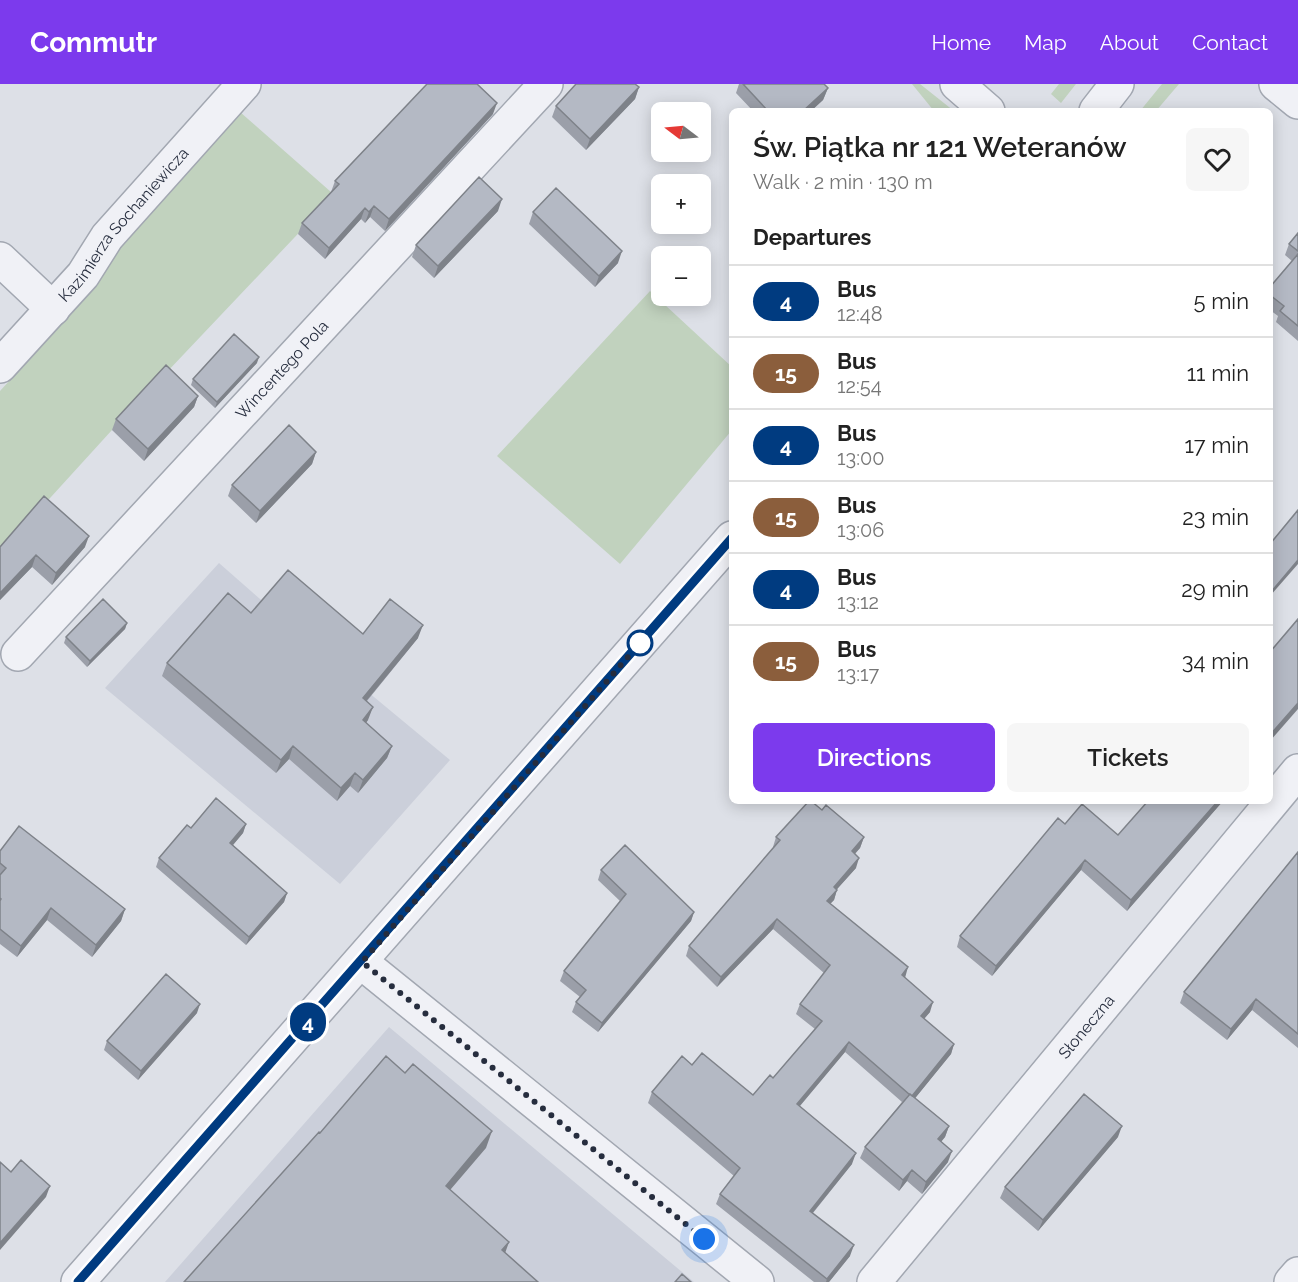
<!DOCTYPE html>
<html lang="en">
<head>
<meta charset="utf-8">
<style>
	:root { --surface:#fff; --page:#f6f6f6; --text:#222; --muted:#767676; --line:#e0e0e0; --accent:#7c3aed }
	body { margin:0; font-family:Raleway,sans-serif; background:var(--page); color:var(--text); height:100vh; display:flex; flex-direction:column; font-size:22px; white-space:nowrap }
	* { box-sizing:border-box; margin:0 }
	p { font-size:20px; color:var(--muted) }
	.icon { flex:none; width:33px; height:33px; fill:none; stroke:currentColor; stroke-width:2; stroke-linecap:round; stroke-linejoin:round }
	.map { position:relative; flex:1; overflow:hidden }
	.side { position:absolute; left:729px; top:24px; width:544px; height:696px; display:flex; flex-direction:column; background:var(--surface); border-radius:9px; box-shadow:0 3px 15px #0003 }
	.side>* { flex:none }
	.badge { padding:0 12px; border-radius:20px; font-size:21px; line-height:39px }
	.needle { width:39px; rotate:286deg }
	.buttons { position:absolute; left:651px; top:18px; display:grid; gap:12px }
	.buttons a { display:grid; place-items:center; width:60px; height:60px; border-radius:9px; background:var(--surface); box-shadow:0 3px 15px #0003; font-size:30px }
	.you { position:absolute; width:30px; height:30px; margin:-15px; border:4px solid #fff; border-radius:50%; background:#1a73e8; box-shadow:0 0 0 9px #1a73e833 }
	.map>.badge { position:absolute; translate:-50% -50%; box-shadow:0 0 0 3px #fff }
	h2 { padding:0 24px; font-size:22px; line-height:54px }
	.round { display:grid; place-items:center; flex:none; width:63px; height:63px; border-radius:9px; background:var(--page) }
	.head { display:flex; align-items:center; justify-content:space-between; height:102px; padding:0 24px }
	h1 { font-size:28px; font-weight:600; line-height:45px }
	.action { display:flex; gap:12px; margin-top:auto; padding:12px 24px }
	.action a { flex:1; height:69px; border-radius:9px; background:var(--accent); color:#fff; font-size:24px; font-weight:600; line-height:69px; text-align:center }
	.action a+a { background:var(--page); color:var(--text) }
	ul { padding:0; list-style:none }
	li { display:flex; align-items:center; gap:18px; height:72px; padding:0 24px; border-top:2px solid var(--line) }
	li div { flex:1 }
	li b { display:block; font-size:22px }
	li em { font-style:normal }
	li .badge { min-width:66px; font-weight:700; text-align:center }
	header { display:flex; align-items:center; gap:36px; box-sizing:border-box; height:84px; padding:0 30px; background:var(--accent); color:#fff }
	header strong { font-size:28px }
	nav { display:flex; gap:33px; margin-inline-start:auto; font-size:21px }
	.map>svg:first-child { display:block }
	.built { fill:#cbcfda }
	.grass { fill:#c1d2be }
	.lines { fill:none; stroke-linecap:round; stroke-linejoin:round }
	.minor-casing { stroke:#a2a7b1; stroke-width:36 }
	.tertiary-casing { stroke:#a2a7b1; stroke-width:36 }
	.minor { stroke:#f0f1f6; stroke-width:33 }
	.tertiary { stroke:#f0f1f6; stroke-width:33 }
	.wall { fill:#9b9fa9 }
	.shaded-wall { fill:#7e8289 }
	.building { fill:#b4b9c4; stroke:#7e8289; stroke-width:1.5 }
	.line-casing { stroke:#fff; stroke-width:14 }
	.line { stroke:#003b80; stroke-width:9 }
	.walk { stroke:#262d3e; stroke-width:6; stroke-dasharray:0 10.8 }
	.stop-dot { fill:#fff; stroke:#003b80; stroke-width:3 }
	.labels { text-anchor:middle; stroke-width:4.5; stroke-linejoin:round; paint-order:stroke }
	.street-label { font-size:16px; fill:#262d3e; stroke:#eceff5 }
</style>
</head>
<body>
<header>
<strong>Commutr</strong>
<nav><a>Home</a><a>Map</a><a>About</a><a>Contact</a></nav>
</header>
<div class="map">
<svg width="1298" height="1198" viewBox="0 0 1298 1198">
	<rect width="100%" height="100%" fill="#dde0e7"/>
	<path class="built" d="M219 479 339 584 450 676 340 800 105 604Z
		M389 943 694 1198H165Z"/>
	<path class="grass" d="M912 0H920L954 27H934Z
		M1059 0H1076L1061 19 1051 10Z
		M1162 0H1179L1156 27H1140Z
		M240 28 331 108 312 135 112 346 0 469V307L97 201 114 163Z
		M650 207 732 283V346L620 480 497 372Z"/>
	<g class="lines">
		<g class="minor-casing">
			<g id="minor">
				<path d="M957 0 988 27"/>
				<path d="M1276 0 1298 18"/>
				<path d="M0 175 53 225"/>
				<path id="s1" d="M0 282 83 191 107 153 244 0"/>
				<path id="s2" d="M18 570 546 0"/>
				<path d="M361 878 757 1198"/>
				<path id="s3" d="M874 1198 1298 687"/>
				<path d="M1291 1198 1298 1190"/>
			</g>
		</g>
		<g class="tertiary-casing">
			<path id="tertiary" d="M1096 27 1117 0
				M78 1198 732 454"/>
		</g>
		<use href="#minor" class="minor"/>
		<use href="#tertiary" class="tertiary"/>
	</g>
	<path class="wall" d="M739 0H824L828 4 823 16 811 27H753L736 9Z
		M639 3 635 15 586 66 552 33 556 22Z
		M493 30 385 147 370 133 365 139 361 135 325 175 298 150 302 139 331 108 335 97Z
		M498 127 434 194 412 173 416 161Z
		M533 128 618 179 595 203 529 140Z
		M1298 149V257L1276 238 1278 232 1270 226V203L1292 177 1285 171 1289 160Z
		M257 279 215 324 191 301 193 295Z
		M198 312 194 323 144 377 112 346 116 335Z
		M316 368 312 380 256 439 228 412 232 401Z
		M0 463H85L52 501 32 483 0 516Z
		M251 529 363 550 418 554 367 617 368 636 366 639 392 662 387 674 358 709 350 702 337 717 289 675 276 689 162 592 167 579Z
		M127 539 125 545 87 583 64 559 66 553Z
		M1223 717 1127 827 1081 786 992 892 957 863 960 852 1065 740 1118 751Z
		M822 726 864 753 860 764 855 770 856 784 837 805 834 816 830 820 904 894 930 928 924 935 954 960 951 970 915 1014 949 1042 945 1053 941 1058 948 1078 922 1110 907 1097 899 1107 860 1074 865 1063 902 1018 845 968 800 1022 852 1080 813 1129 850 1172 829 1198H814L716 1120 720 1110 734 1092 648 1019 652 1008 692 981 753 1011 773 994 815 945 796 930 800 920 824 889 773 845 717 903 686 872 689 862 773 764V763L776 753Z
		M246 740 243 749 233 761 287 809 284 818 246 861 156 783 159 774 191 744Z
		M0 767 125 825 121 837 92 873 47 836 17 873 0 860Z
		M1298 768V964L1252 926 1227 956 1180 919 1184 908Z
		M601 786 694 828 691 837 598 948 572 928 576 918 580 913 560 897 564 887 620 817 598 796Z
		M197 929 138 996 104 966 107 957Z
		M1118 1053 1038 1147 1000 1114 1005 1103Z"/>
	<path class="shaded-wall" d="M639 3 635 15 586 66 590 55Z
		M828 4 823 16 811 27H803Z
		M497 19 493 30 385 147 389 135Z
		M502 115 498 127 434 194 438 182Z
		M374 122 370 133 365 139 369 128Z
		M365 124 361 135 325 175 329 164Z
		M622 167 618 179 595 203 599 192Z
		M259 273 257 279 215 324 217 318Z
		M198 312 194 323 144 377 148 365Z
		M316 368 312 380 256 439 260 427Z
		M89 452 85 463 52 501 56 489Z
		M36 471 32 483 0 516V509Z
		M1298 476V480L1270 512 1271 508Z
		M127 539 125 545 87 583 90 577Z
		M423 541 418 554 358 627 363 614Z
		M1298 619V625L1270 657V651Z
		M373 623 368 636 358 649 363 636Z
		M293 662 289 675 276 689 281 676Z
		M392 662 387 674 358 709 363 696Z
		M355 689 350 702 337 717 341 704Z
		M1218 717H1223L1127 827 1131 816Z
		M246 740 243 749 227 768 230 759Z
		M864 753 860 764 848 777 852 767Z
		M859 774 856 784 830 813 834 803Z
		M1085 776 1081 786 992 892 996 882Z
		M837 806 834 816 823 827 827 817Z
		M287 809 284 818 246 861 249 853Z
		M51 824 47 836 17 873 21 862Z
		M125 825 121 837 92 873 96 861Z
		M694 828 691 837 598 948 602 939Z
		M777 835 773 845 717 903 721 893Z
		M908 883 905 894 902 891Z
		M1256 915 1252 926 1227 956 1231 945Z
		M933 918 930 928 917 943 921 932Z
		M200 920 197 929 138 996 141 987Z
		M849 958 845 968 793 1030 797 1020Z
		M954 960 951 970 908 1023 911 1012Z
		M949 1042 945 1053 934 1066 938 1055Z
		M1122 1042 1118 1053 1038 1147 1043 1136Z
		M492 1047 486 1064 439 1119 446 1102Z
		M952 1067 948 1078 922 1110 926 1098Z
		M856 1069 852 1080 806 1137 810 1127Z
		M912 1086 907 1097 899 1107 903 1096Z
		M50 1102 46 1113 0 1166V1159Z
		M509 1158 503 1175 502 1166Z
		M854 1161 850 1172 829 1198H826L827 1195Z"/>
	<path class="building" d="M427 0H477L497 19 389 135 374 122 369 128 365 124 329 164 302 139 339 100 335 97Z
		M576 0H635L639 3 590 55 556 22Z
		M743 0H824L828 4 803 27H768Z
		M479 93 502 115 438 182 416 161Z
		M556 104 622 167 599 192 533 128Z
		M1298 149V167L1289 160Z
		M1298 170V242L1280 227 1284 222 1270 211V203Z
		M234 250 259 273 217 318 193 295Z
		M166 281 198 312 148 365 116 335Z
		M289 341 316 368 260 427 232 401Z
		M44 412 89 452 56 489 36 471 0 509V463Z
		M1298 426V476L1271 508 1270 460Z
		M288 486 363 550 390 515 423 541 363 614 373 623 363 636 392 662 363 696 355 689 341 704 293 662 281 676 167 579 228 509 251 529Z
		M103 515 127 539 90 577 66 553Z
		M1298 535V619L1270 651V568Z
		M216 714 246 740 230 759 287 809 249 853 159 774 187 741 191 744Z
		M809 717H811L822 726 826 721 864 753 852 767 859 774 834 803 837 806 827 817 908 883 902 891 933 918 921 932 954 960 912 1012 910 1010H909L849 958 797 1020 856 1069 810 1127 854 1161 827 1195 720 1110 740 1084 652 1008 682 972 692 981 702 969 753 1011 770 991 773 994 822 937 800 920 830 881 777 835 721 893 689 862 780 756 776 753Z
		M1148 717H1218L1131 816 1085 776 996 882 960 852 1058 734 1065 740 1082 720 1118 751Z
		M19 742 125 825 96 861 51 824 21 862 0 845V817L1 815 0 814V791L6 784 0 779V767Z
		M625 761 694 828 602 939 576 918 586 906 564 887 626 810 601 786Z
		M1298 768V950L1256 915 1231 945 1184 908Z
		M166 890 200 920 141 987 107 957Z
		M386 972 405 989 413 980 492 1047 446 1102 509 1158 502 1166 538 1198H184L319 1048 320 1049Z
		M910 1010 949 1042 938 1055 952 1067 926 1098 912 1086 903 1096 865 1063Z
		M1084 1010 1122 1042 1043 1136 1005 1103Z
		M21 1076 50 1102 0 1159V1078L11 1088Z
		M682 1190 691 1198H675Z"/>
	<g class="lines">
		<g class="line-casing">
			<path id="line" d="M78 1198 732 454"/>
		</g>
		<use href="#line" class="line"/>
		<path class="walk" d="M640 559 641 558 362 878 704 1155"/>
	</g>
	<circle class="stop-dot" cx="640" cy="559" r="12"/>
	<g class="labels">
		<g class="street-label">
			<text dy="6" stroke="none"><textPath href="#s1" startOffset="188">Kazimierza Sochaniewicza</textPath></text>
			<text dy="6" stroke="none"><textPath href="#s2" startOffset="388">Wincentego Pola</textPath></text>
			<text dy="6" stroke="none"><textPath href="#s3" startOffset="332">Słoneczna</textPath></text>
		</g>
	</g>
</svg>
<div class="buttons">
<a><svg class="needle" viewBox="-14 -14 28 28"><path d="M0-13l5 13h-10z" fill="#e53935"/><path d="M0 13l5-13h-10z" fill="#767676"/></svg></a>
<a>+</a>
<a>−</a>
</div>
<div class="you" style="left:704px;top:1155px"></div>
<b class="badge" style="left:308px;top:938px;background:#003b80;color:#fff">4</b>
<section class="side">
<div class="head"><div><h1>Św. Piątka nr 121 Weteranów</h1><p>Walk · 2 min · 130 m</p></div><a class="round"><svg class="icon" aria-label="heart" viewBox="0 0 24 24"><path d="M12 20l-8-8c-3-5 5-10 8-4 3-6 11-1 8 4z"/></svg></a></div>
<h2>Departures</h2>
<ul>
<li><span class="badge" style="background:#003b80;color:#fff">4</span><div><b>Bus</b><p>12:48</p></div><em>5 min</em></li>
<li><span class="badge" style="background:#8b5e3c;color:#fff">15</span><div><b>Bus</b><p>12:54</p></div><em>11 min</em></li>
<li><span class="badge" style="background:#003b80;color:#fff">4</span><div><b>Bus</b><p>13:00</p></div><em>17 min</em></li>
<li><span class="badge" style="background:#8b5e3c;color:#fff">15</span><div><b>Bus</b><p>13:06</p></div><em>23 min</em></li>
<li><span class="badge" style="background:#003b80;color:#fff">4</span><div><b>Bus</b><p>13:12</p></div><em>29 min</em></li>
<li><span class="badge" style="background:#8b5e3c;color:#fff">15</span><div><b>Bus</b><p>13:17</p></div><em>34 min</em></li>
</ul>
<div class="action"><a>Directions</a><a>Tickets</a></div>
</section>
</div>
</body>
</html>
